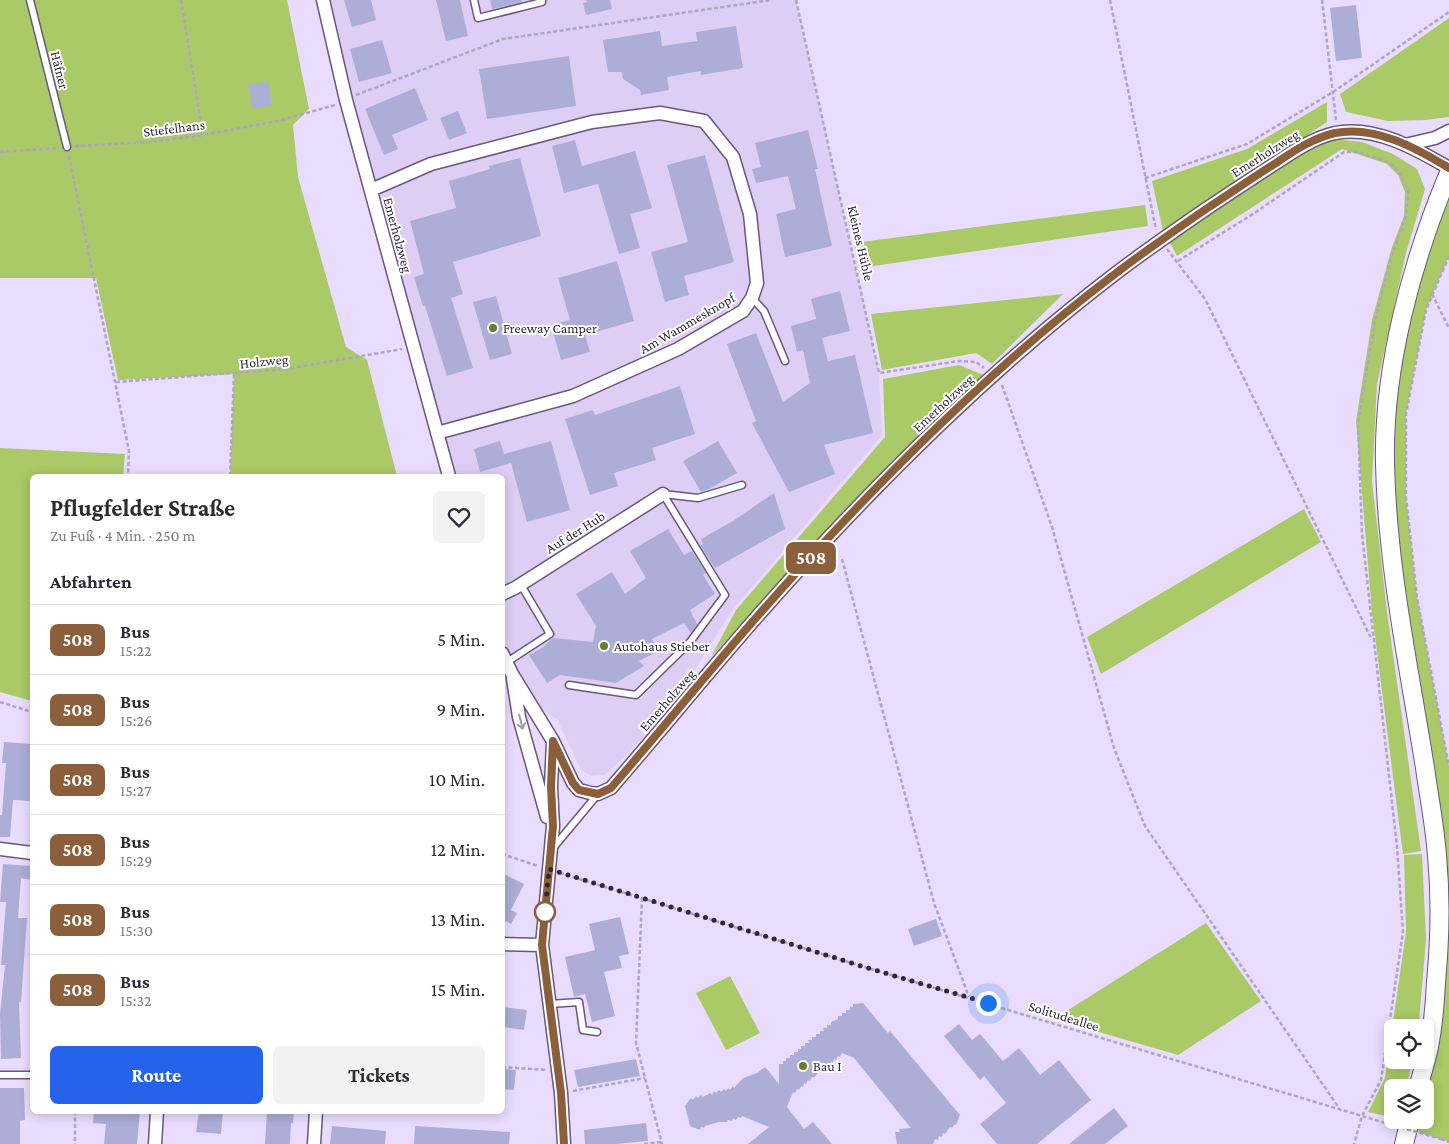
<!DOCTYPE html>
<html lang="de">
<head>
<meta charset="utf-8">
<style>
	:root { --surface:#fff; --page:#f2f2f3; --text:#2b2b33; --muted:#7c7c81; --line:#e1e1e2; --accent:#2563eb }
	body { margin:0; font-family:"Crimson Pro",serif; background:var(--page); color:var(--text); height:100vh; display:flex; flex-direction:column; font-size:19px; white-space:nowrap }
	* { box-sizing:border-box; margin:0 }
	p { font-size:16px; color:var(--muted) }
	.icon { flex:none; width:28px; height:28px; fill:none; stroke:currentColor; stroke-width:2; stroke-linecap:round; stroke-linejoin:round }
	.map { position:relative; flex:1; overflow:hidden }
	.details { position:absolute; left:30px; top:474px; width:475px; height:640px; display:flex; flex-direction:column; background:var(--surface); border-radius:8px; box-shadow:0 2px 12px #0003 }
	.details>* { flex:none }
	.badge { padding:0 10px; border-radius:8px; font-size:18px; line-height:32px }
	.controls { position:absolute; left:1384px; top:1019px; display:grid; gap:10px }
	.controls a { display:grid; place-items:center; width:50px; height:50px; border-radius:8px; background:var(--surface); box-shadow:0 2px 12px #0003; font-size:25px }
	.you { position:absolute; width:25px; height:25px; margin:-12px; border:4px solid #fff; border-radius:50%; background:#1a73e8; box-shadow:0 0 0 8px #1a73e833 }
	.map>.badge { position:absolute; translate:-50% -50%; box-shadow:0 0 0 2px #fff }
	h2 { padding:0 20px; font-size:19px; line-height:45px }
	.round { display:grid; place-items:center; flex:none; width:52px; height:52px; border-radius:8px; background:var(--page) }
	.head { display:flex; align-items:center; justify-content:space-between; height:85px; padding:0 20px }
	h1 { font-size:24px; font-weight:700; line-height:38px }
	.cta { display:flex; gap:10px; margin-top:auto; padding:10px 20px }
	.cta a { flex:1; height:58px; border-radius:8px; background:var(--accent); color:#fff; font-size:20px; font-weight:700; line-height:58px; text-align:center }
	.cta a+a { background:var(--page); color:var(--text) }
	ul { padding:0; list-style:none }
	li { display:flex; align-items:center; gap:15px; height:70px; padding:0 20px; border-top:1px solid var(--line) }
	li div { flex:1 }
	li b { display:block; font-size:19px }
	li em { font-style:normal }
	li .badge { min-width:55px; font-weight:700; text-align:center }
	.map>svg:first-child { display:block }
	.built { fill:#decef5 }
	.green { fill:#a9ca67 }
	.building { fill:#adaed8 }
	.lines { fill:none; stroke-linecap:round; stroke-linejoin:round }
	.service-casing { stroke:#69587d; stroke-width:9 }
	.minor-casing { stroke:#69587d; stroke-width:15 }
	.secondary-casing { stroke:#69587d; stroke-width:20 }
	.path { stroke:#b0a5c1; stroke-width:2.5; stroke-dasharray:4 2.5; stroke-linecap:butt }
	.service { stroke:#fff; stroke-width:6 }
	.minor { stroke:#fff; stroke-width:12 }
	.secondary { stroke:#fff; stroke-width:18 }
	.path-bridge { stroke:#b0a5c1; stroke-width:2.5; stroke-dasharray:4 2.5; stroke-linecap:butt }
	.oneway { stroke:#a19ea5 }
	.line-casing { stroke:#fff; stroke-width:11 }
	.line { stroke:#8b5e3c; stroke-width:8 }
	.walk { stroke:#2f2838; stroke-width:5; stroke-dasharray:0 9 }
	.poi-dot { fill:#647d2f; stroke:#fff; stroke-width:2 }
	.stop-dot { fill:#fff; stroke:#8b5e3c; stroke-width:2.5 }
	.labels { text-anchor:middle; stroke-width:4; stroke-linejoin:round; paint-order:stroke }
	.street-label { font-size:14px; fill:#2f2838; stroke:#fff }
	.poi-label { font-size:14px; fill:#2f2838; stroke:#fff; text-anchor:start }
</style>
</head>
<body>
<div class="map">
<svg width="1449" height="1144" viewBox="0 0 1449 1144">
	<rect width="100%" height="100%" fill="#eadcfe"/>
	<path class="built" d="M323 0H796L879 373 882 435 733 609 679 695 626 756 605 775 592 776 581 770 557 719 531 703 503 651 502 476H449Z"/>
	<path class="green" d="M0 0H287L309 109 293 125 298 177 346 347 367 360 397 476H230L234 374 118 380 96 278H0Z
		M1449 18V117L1425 120 1388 121 1346 112 1340 94Z
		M1327 102V122L1163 231 1152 181 1247 149Z
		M1335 139 1362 142 1393 154 1417 169 1425 189 1406 253 1377 384 1372 481 1387 612 1421 851 1403 854 1372 613 1356 421 1372 320 1392 247 1404 216 1405 192 1398 175 1387 164 1342 149 1177 256 1169 241 1303 153Z
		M1449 173V256L1426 310 1406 414V497L1417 597 1449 767V1142L1408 1129 1410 1120H1425V1088L1439 902 1386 499 1397 337Z
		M1145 205 1148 226 860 268 854 243Z
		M1063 294 992 364 976 353 882 370 871 314Z
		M959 365 986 376 892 461 711 657 736 610 885 437 883 379Z
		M0 448 125 454 123 476H32V701L0 692Z
		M1304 509 1321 542 1101 674 1087 637Z
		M1422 854 1426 940 1419 1022 1418 1027 1392 1028V1060H1412L1407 1087 1392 1088V1117L1368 1112 1385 1078 1406 932 1404 855Z
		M1206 923 1261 1001 1178 1055 1054 1019Z
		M730 976 760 1033 726 1050 696 993Z"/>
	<path class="building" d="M344 0H371L376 20 352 27Z
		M436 0H460L468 36 446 41Z
		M490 0H522V2L492 9Z
		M586 0H610L612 9 586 15 583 3 587 2Z
		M1356 5 1362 58 1336 61 1330 8Z
		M736 26 743 68 701 75V71L667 77 669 90 641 95 640 90 623 79 622 72H608L603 40 660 31 662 46 697 41 696 32Z
		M382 40 392 73 359 82 350 49Z
		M569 56 576 106 487 119 479 69Z
		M268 82 272 105 253 109 248 85Z
		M415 88 428 120 392 135 398 149 384 155 365 109Z
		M458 111 467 133 449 140 440 118Z
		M808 130 818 169H815L832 246 785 257 776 214 796 209 788 176 756 183 752 169 761 167 755 143Z
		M575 140 582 166 635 151 652 208 630 214 640 248 619 254 598 184 564 193 552 146Z
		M705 155 734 262 684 276 689 295 665 302 651 252 688 242 667 165Z
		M520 158 541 236 453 262 463 294 451 298 473 368 447 376 425 306H423L414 277 424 274 410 221 456 208 449 181 490 169 489 166Z
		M617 261 634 321 585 335 590 352 561 360 551 325 570 320 558 278Z
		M840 291 850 331 822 338 828 361 855 355 873 433 824 445 835 474 789 492 752 423 756 421 727 344 756 333 783 402 810 383 803 350 797 352 791 326 816 319 811 299Z
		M496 296 512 354 490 360 473 302Z
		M680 386 695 434 652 448 656 460 614 473 618 486 590 495 565 419 593 410 595 415Z
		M500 441 504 454 551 441 570 510 527 522 511 463 480 472 474 449Z
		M718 441 737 473 709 489 701 492 683 461Z
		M774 493 785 529 715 568 700 545 703 544 701 539 733 521Z
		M668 529 684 555 692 551 706 573 703 575 715 594 690 610 697 624 691 633 684 623 652 639 659 651 639 661 644 666 616 683 560 675 547 683 529 655 542 648 553 638 593 642 596 626 576 594 612 572 625 594 646 578 630 551Z
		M4 742 32 744 30 801 13 800 10 837H0V815H2L6 763H2Z
		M3 864 32 866V880L21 878 18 918H27L21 1002H19L21 1058 1 1059 0 1014 5 965H1L6 902H0Z
		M502 873 524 884 511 910 517 913 511 924 506 921 502 927Z
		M620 917 629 954 619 956 622 968 604 972 615 1016 592 1022 585 994 574 997 565 957 595 950 589 924Z
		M936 919 942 936 914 946 908 929Z
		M863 1003 888 1033 890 1031 960 1115 956 1125H954L952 1128 950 1127 945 1134 943 1133 942 1137 939 1136 938 1140 935 1139 933 1144H897L895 1132H900L899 1129 911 1128 854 1058 842 1053 840 1057 838 1056 836 1060 834 1059 833 1063 831 1062 829 1065H827L825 1069 823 1068 821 1072 819 1071 814 1078 812 1077 810 1081 808 1080 806 1084 804 1083 803 1087 801 1086 799 1090 797 1089 795 1093 793 1092 787 1107 804 1129 813 1122 832 1144H748L769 1127 742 1116 741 1118 738 1117 736 1120 733 1118 732 1121 728 1120 727 1122H719L705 1126 704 1128 701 1127 700 1130 690 1126 685 1106 691 1098 693 1100 696 1096 698 1098 701 1095 703 1097 710 1093 712 1095 714 1091 716 1093 719 1090 721 1092 724 1089 726 1091 728 1088 730 1090 733 1086 734 1088 743 1078 757 1073 765 1067 779 1084V1064H783V1061H786V1058H790V1055H794V1052H798V1049H801V1046H805V1043H809L808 1040H812V1037H816V1034H820V1031H824L823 1028H827V1025H831V1022L838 1019V1016H842V1013H846V1010H850V1007H853V1004Z
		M502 1007 527 1010 524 1030 502 1027Z
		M959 1024 972 1040 980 1034 1003 1061 1019 1048 1040 1075 1059 1060 1091 1100 1037 1144H997L980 1124 1006 1103 984 1076 980 1080 944 1036Z
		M636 1059 640 1076 578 1087 574 1070Z
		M502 1069 516 1070 514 1090 502 1089Z
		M0 1088H24L25 1120 20 1121V1144H0Z
		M1114 1108 1128 1126 1105 1144H1069Z
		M94 1111H140L137 1144H104L106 1124 93 1123Z
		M199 1111H223L221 1134 196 1132Z
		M267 1111H294L293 1123H291L290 1144H265Z
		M646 1123 648 1141 615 1144H585L584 1130Z
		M332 1126 386 1131 385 1144H330Z
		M415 1126 510 1132 509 1144H414Z"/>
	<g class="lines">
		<g class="service-casing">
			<path id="service" d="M30 0 67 147
				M474 0 478 18 542 2V0
				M752 298 764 311 785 361
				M507 662 550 634 521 585
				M569 685 636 695 690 642 725 595 663 494 698 498 742 485
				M553 848 598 794
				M550 1004 579 1002 583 1030 597 1032
				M0 1075H32"/>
		</g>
		<g class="minor-casing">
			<path id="minor" d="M323 0 346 100 449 476
				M1405 145 1435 138 1449 131
				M371 190 431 164 592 122 660 113 704 121 733 157 750 214 757 283 752 298 743 311 678 349 573 396 437 433
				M502 594 515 588 663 494
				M502 653 512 674 553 741 573 783 579 790 590 793 598 794 611 788C662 729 711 669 762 611 867 492 986 373 1111 277 1142 253 1174 231 1206 209 1229 194 1252 178 1276 163 1294 151 1313 138 1335 133 1375 125 1416 149 1449 168
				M513 679 519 717 547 817
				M553 741 551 787 553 826 542 945 561 1093 564 1144
				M0 849 32 853
				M502 944 542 945
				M155 1144 157 1111
				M314 1144 316 1111"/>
		</g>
		<g class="secondary-casing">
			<path id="secondary" d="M1418 1088C1422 1074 1426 1060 1429 1047 1433 1026 1435 1003 1436 982 1440 940 1441 898 1437 856 1435 827 1429 797 1425 768 1409 667 1387 566 1385 463 1383 367 1412 261 1449 173
				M1404 1144 1410 1120"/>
		</g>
		<path class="path" d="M181 0 203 135
			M796 0 879 373 959 361 976 362 984 368
			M1110 0 1156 230
			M1322 0 1336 120
			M356 95 503 39 771 0
			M75 146 150 142 203 135 282 120 335 105
			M0 152 57 148
			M69 156 129 451 128 476
			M1145 178 1247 144 1333 92 1449 12
			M1167 249 1205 299 1371 638
			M1449 256 1426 310 1406 414V497L1417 597 1449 767
			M1178 261 1256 212 1344 152H1358L1389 162 1401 174 1408 192 1406 216 1391 257 1375 320 1358 423 1362 534 1397 847 1403 932 1381 1080 1362 1116 1354 1144
			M1432 294 1449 328
			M116 382 287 369 402 349
			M1002 385 1052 527 1114 748 1145 826 1339 1108
			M230 476 234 374
			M842 559 934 903 969 997
			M0 702 32 712
			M502 854 538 866
			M560 873 871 969 1382 1122
			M642 898 636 1043 662 1144
			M502 1067 547 1070
			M573 1091 645 1078
			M75 1111V1144
			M1441 1139 1449 1142
			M644 1144 662 1142"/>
		<use href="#service" class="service"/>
		<use href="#minor" class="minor"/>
		<use href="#secondary" class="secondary"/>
		<path class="path-bridge" d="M1382 1122 1441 1139"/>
	</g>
	<defs><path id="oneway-shaft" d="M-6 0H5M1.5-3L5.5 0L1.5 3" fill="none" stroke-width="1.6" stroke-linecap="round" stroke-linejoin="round" transform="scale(1.25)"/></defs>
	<use class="oneway" href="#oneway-shaft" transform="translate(521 722) rotate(76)"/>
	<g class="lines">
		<g class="line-casing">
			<path id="line" d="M564 1144 561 1093 542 945 553 826 551 787 553 741 573 783 579 790 598 794 611 788C662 729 711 669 762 611 867 492 985 373 1111 277 1142 253 1174 231 1206 209 1229 194 1252 178 1276 163 1294 151 1313 138 1335 133 1375 125 1416 148 1449 168"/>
		</g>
		<use href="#line" class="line"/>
		<path class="walk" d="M545 912 549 869 871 969 988 1003"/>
	</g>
	<g class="poi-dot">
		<circle cx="493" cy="328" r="5"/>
		<circle cx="604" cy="646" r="5"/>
		<circle cx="803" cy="1066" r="5"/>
	</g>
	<circle class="stop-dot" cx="545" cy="912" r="10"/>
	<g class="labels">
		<g class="street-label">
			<text transform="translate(60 70) rotate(76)" y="5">Häfner</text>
			<text transform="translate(174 128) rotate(-7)" y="5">Stiefelhans</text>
			<text transform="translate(1265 153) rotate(-32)" y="5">Emerholzweg</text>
			<text transform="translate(398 235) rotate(75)" y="5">Emerholzweg</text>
			<text transform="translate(861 243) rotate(77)" y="5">Kleines Hüble</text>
			<text transform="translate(687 323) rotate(-30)" y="5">Am Wammesknopf</text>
			<text transform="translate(264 361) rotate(-6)" y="5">Holzweg</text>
			<text transform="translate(943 403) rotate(-43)" y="5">Emerholzweg</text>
			<text transform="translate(575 532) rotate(-32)" y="5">Auf der Hub</text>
			<text transform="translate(667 700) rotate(-49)" y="5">Emerholzweg</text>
			<text transform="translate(1064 1016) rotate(17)" y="5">Solitudeallee</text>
		</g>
		<g class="poi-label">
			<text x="503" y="333">Freeway Camper</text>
			<text x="614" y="651">Autohaus Stieber</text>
			<text x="813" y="1071">Bau I</text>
		</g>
	</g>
</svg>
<div class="controls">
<a><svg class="icon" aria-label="locate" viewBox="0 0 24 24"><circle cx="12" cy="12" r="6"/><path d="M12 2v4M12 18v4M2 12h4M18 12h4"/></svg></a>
<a><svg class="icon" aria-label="layers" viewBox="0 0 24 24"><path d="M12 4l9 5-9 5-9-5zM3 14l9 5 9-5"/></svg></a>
</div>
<div class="you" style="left:988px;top:1003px"></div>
<b class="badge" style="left:811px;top:558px;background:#8b5e3c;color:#fff">508</b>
<section class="details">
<div class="head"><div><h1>Pflugfelder Straße</h1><p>Zu Fuß · 4 Min. · 250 m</p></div><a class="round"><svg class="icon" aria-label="heart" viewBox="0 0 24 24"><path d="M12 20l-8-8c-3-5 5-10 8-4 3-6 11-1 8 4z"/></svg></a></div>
<h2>Abfahrten</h2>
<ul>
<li><span class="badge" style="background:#8b5e3c;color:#fff">508</span><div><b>Bus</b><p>15:22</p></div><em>5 Min.</em></li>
<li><span class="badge" style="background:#8b5e3c;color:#fff">508</span><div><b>Bus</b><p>15:26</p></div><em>9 Min.</em></li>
<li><span class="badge" style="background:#8b5e3c;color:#fff">508</span><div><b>Bus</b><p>15:27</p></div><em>10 Min.</em></li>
<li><span class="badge" style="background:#8b5e3c;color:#fff">508</span><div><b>Bus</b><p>15:29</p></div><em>12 Min.</em></li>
<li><span class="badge" style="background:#8b5e3c;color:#fff">508</span><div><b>Bus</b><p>15:30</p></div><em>13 Min.</em></li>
<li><span class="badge" style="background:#8b5e3c;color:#fff">508</span><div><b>Bus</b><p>15:32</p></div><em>15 Min.</em></li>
</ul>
<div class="cta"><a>Route</a><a>Tickets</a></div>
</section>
</div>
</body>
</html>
